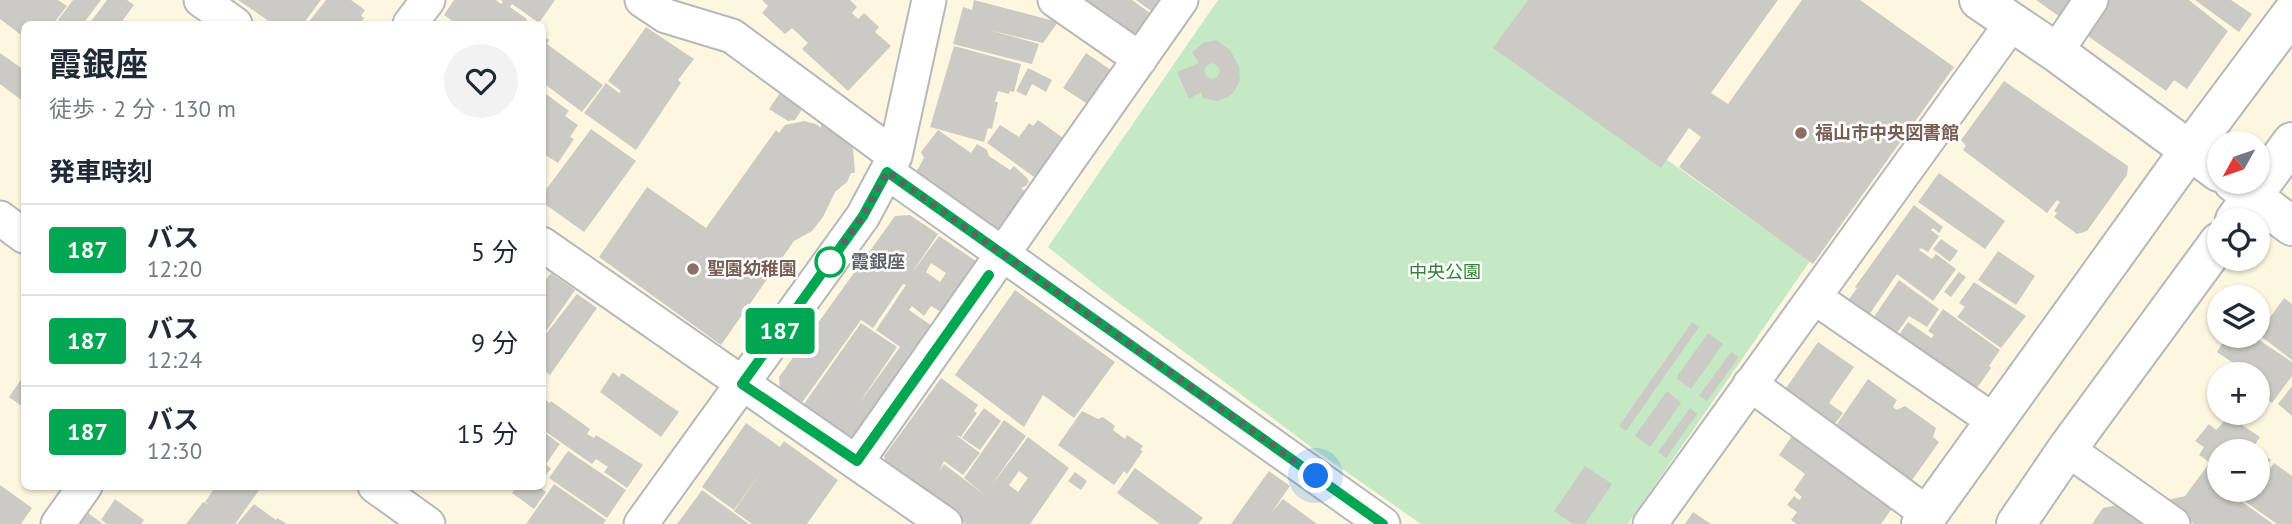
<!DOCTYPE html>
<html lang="ja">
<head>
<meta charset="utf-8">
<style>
	:root { --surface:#fff; --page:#f2f2f3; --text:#1f2937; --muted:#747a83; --line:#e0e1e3 }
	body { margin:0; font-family:"PT Sans","Noto Sans JP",sans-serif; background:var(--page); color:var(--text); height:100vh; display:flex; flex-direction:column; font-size:26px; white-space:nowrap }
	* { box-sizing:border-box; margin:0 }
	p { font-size:23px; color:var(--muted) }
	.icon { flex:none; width:38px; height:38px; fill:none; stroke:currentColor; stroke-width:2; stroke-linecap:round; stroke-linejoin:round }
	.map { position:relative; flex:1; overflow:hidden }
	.panel { position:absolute; left:21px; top:21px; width:525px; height:469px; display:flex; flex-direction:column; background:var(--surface); border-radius:10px; box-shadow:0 2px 5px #0004 }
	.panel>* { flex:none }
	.badge { padding:0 14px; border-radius:5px; font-size:24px; line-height:46px }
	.needle { width:46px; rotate:230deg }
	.controls { position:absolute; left:2207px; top:131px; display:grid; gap:14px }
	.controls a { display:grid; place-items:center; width:63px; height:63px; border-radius:50%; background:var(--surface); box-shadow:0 2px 5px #0004; font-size:35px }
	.you { position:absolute; width:35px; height:35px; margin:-18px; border:5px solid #fff; border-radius:50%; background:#1a73e8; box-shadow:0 0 0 10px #1a73e833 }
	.map>.badge { position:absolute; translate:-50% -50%; box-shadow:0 0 0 4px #fff }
	h2 { padding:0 28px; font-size:26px; line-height:63px }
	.round { display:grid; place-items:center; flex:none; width:74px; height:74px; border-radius:37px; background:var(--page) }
	.headline { display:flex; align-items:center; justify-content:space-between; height:119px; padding:0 28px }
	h1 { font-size:33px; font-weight:700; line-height:52px }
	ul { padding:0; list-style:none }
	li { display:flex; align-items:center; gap:21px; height:91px; padding:0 28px; border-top:2px solid var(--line) }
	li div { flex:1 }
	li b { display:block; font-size:26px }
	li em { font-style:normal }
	li .badge { min-width:77px; font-weight:700; text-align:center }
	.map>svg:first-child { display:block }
	.commercial { fill:#fef7e0; fill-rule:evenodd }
	.green { fill:#c5e8c5 }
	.building { fill:#cccac5; fill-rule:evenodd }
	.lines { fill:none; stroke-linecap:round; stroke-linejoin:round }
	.minor-casing { stroke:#b5b8bc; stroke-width:37 }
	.tertiary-casing { stroke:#b5b8bc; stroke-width:42 }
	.minor { stroke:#fff; stroke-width:33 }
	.tertiary { stroke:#fff; stroke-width:38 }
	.line-casing { stroke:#fff; stroke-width:16 }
	.line { stroke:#00a651; stroke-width:10 }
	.walk { stroke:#5f6368; stroke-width:7; stroke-dasharray:0 12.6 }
	.education-dot { fill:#8d6e63; stroke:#fff; stroke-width:2.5 }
	.stop-dot { fill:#fff; stroke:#00a651; stroke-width:3.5 }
	.labels { text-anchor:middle; stroke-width:5; stroke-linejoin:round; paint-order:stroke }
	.education-label { font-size:18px; font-weight:bold; fill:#785e54; stroke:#fff; text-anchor:start }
	.stop-label { font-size:18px; font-weight:bold; fill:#5f6368; stroke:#fff; text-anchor:start }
	.park-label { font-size:18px; fill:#348238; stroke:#fff }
</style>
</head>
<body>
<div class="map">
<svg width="2292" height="524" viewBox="0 0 2292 524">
	<rect width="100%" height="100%" fill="#f1efe8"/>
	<path class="commercial" d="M0 0H2292V524H0ZM24 24H542V486H24ZM2219 144H2258V182H2219ZM2219 220H2258V259H2219ZM2219 298H2258V336H2219ZM2219 374H2258V413H2219ZM2219 452H2258V490H2219Z"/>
	<path class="green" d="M1218 0H1533L1503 44 1810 261 1628 524H1421L1315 450 1103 291 1048 247Z"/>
	<path class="building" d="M0 0H58L67 6 53 24H24V37L0 19Z
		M73 0H101L83 24H64L58 20Z
		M107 0H127L134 5 120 24H89Z
		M238 0H321L303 24H273Z
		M326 0H351L365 10 361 16 364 18 360 24H307Z
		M454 0H496L501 4 503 2 501 0H555L539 23 512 4 510 7 527 19 523 24H457L444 15Z
		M762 0H850L857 7 852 13 858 19 864 13 879 27 875 32 891 46 848 91 802 49 808 43 792 28 785 34 762 13 768 6Z
		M974 0 1058 22 1043 43 989 30 1039 44 1032 64 953 44 963 7 972 10Z
		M1075 0H1132L1153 15 1137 36 1124 35Z
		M1136 0H1163L1154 13Z
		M1528 0H1778L1711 93 1728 104 1802 0H1860L1954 67 1813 264 1679 167 1701 137 1689 128 1661 168 1493 48Z
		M2036 0H2083L2067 22Z
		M2109 0H2189L2228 31 2187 89 2174 80 2166 91 2085 34Z
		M2195 0H2231L2252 14 2239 32Z
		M646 27 694 59 678 80 681 83 636 150 584 113 606 83 619 93 621 91 608 81Z
		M542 35 549 40 547 44 603 85 582 112 542 82Z
		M1216 40 1230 50 1239 67 1240 80 1234 92 1228 97 1217 101 1203 98 1201 92 1189 99 1177 72 1199 63 1192 52 1203 43ZM1213 63 1218 66 1220 71 1217 77 1212 79 1206 76 1204 70 1207 65Z
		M954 46 1021 64 1014 92 1010 91 1009 94 998 91 995 102H998L992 129 988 128 984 142 930 127Z
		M0 53 24 70V102L0 84Z
		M1086 53 1114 72 1091 106 1063 88Z
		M1028 68 1052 80 1046 92 1032 84 1026 96 1016 91Z
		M2004 81 2128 166 2127 175 2087 231 2077 234 2054 217 2057 213 2054 211 2060 202 2057 200 2047 213 1963 150 1966 146 1961 140Z
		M782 90 804 106 795 120 788 121 769 109Z
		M542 91 569 111 565 116 578 125 570 137 574 139 558 163 542 153Z
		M821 118 849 139 853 148 855 173H851L847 182 835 192 823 217 812 231 794 241 721 345 599 257 647 187 706 228 776 130 779 133 785 125 804 121 816 124 821 128Z
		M1038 120 1066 140 1037 179 987 143 1000 125 1019 137 1029 123 1033 126Z
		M591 129 636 161 584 232 542 202V195Z
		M938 130 971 153 977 144 987 150 989 156 1010 170 1014 166 1027 178 1029 182 1026 186 1021 188 1026 192 999 232 915 174 924 158 921 152Z
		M1939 173 2005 221 1985 249 1918 202Z
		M1914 205 1943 227 1939 233 1933 228 1931 230 1939 236 1928 252 1921 248 1919 250 1932 259 1936 254 1956 269 1933 301 1897 274 1858 331 1841 310 1857 288 1855 287Z
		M910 215 938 234 912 273 939 236 989 270 954 320 931 306 924 316 912 306 909 310 942 333 921 362 906 351 921 364 856 444 839 432 840 430 804 404 861 323 897 347 858 405 900 347 876 330 906 285 903 284 873 328 861 320 801 404 780 389 779 377 895 216ZM931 263 946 273 940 282 926 272Z
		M1941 239 1958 251 1950 262 1933 249Z
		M1998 251 2035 276 2016 305 1978 280Z
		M1959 272 1966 277 1951 297 1944 292Z
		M551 273 575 290 542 337V284Z
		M1899 280 1939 309 1927 327 1909 316 1897 333 1874 317Z
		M1974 282 2026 316 2001 348 1957 317 1965 307 1959 303Z
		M1015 290 1115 362 1074 418 1043 395 1024 427 955 375Z
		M577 294 597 308 550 375 542 369V339Z
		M2284 298 2292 304V360L2258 334Z
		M1943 309 2000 350 1989 366 1991 368 1967 402 1886 353 1908 322 1931 338 1934 335 1928 331Z
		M1692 322 1699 327 1626 431 1619 426Z
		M1708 333 1723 344 1691 389 1676 378Z
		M2227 336H2253L2292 362V376L2272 403 2258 393V374H2246L2237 369 2239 367 2217 352Z
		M1818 342 1854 367 1829 403 1843 413 1834 425 1829 421 1823 429 1784 391Z
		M1731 352 1739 357 1707 401 1699 396Z
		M613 372 619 377 622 373 679 412 661 437 600 392Z
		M24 375V408L9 397Z
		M941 378 978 405 974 411 977 413 961 437 956 435 980 453 963 475 944 461 939 471 944 464 987 497 964 478 1004 420 1026 436 991 486 1028 437 1069 468 1030 524H966L886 464 884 456ZM1019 471 1028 478 1018 492 1009 485Z
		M1868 379 1897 400 1893 407 1897 410 1905 406 1936 428 1933 437 1939 442 1881 524H1797L1791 520 1797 512 1787 505 1794 496 1799 500 1802 497 1794 490 1805 474 1779 455 1792 436 1827 461 1835 427Z
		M2292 386V416L2278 404Z
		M1667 391 1681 403 1650 447 1635 436Z
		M542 398 550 403 551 401 590 429 587 434 594 438 596 435 643 465 627 488 604 472 608 467 596 459 592 464 542 429Z
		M984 408 1001 421 980 450 962 438Z
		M1690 408 1697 414 1666 458 1658 452Z
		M1082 411 1098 419 1103 417 1115 426 1113 430 1125 439 1127 435 1143 446 1140 450 1143 451 1127 474 1124 471 1114 485 1058 445Z
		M2232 413H2237L2246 419 2242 425 2260 437 2253 448 2271 460 2258 479V452H2219V469L2199 455 2204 447 2195 441 2209 424 2216 430Z
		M746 423 780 447 784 441 838 480 807 524H752L734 511 763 469 734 510 702 487Z
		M542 431 560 444 546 464 551 469 545 476 542 475Z
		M568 451 626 490 607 518 549 478Z
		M2274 463 2292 476V524H2277L2243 500 2250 490H2258V480L2260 482Z
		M2208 465 2219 473V490H2242L2246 493 2241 501 2273 524H2194L2175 510 2168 500 2185 496Z
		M1585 466 1612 484 1585 524H1573L1554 511Z
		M1135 468 1203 518 1198 524H1160L1117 493Z
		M1269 471 1290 486 1272 512 1283 499 1317 524H1231Z
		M1075 472 1087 481 1081 490 1068 481Z
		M554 484 606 520 603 524H526Z
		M0 485 32 508 21 524H0Z
		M216 486 221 489 223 486H262L235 524H186L203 502 210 505 205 502Z
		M517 486H538L546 492 534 509 512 493Z
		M702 490 749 524H677Z
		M115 499 144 520 141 524H107L101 520Z
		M254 504 276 520 277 518 287 524H237Z
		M2117 505 2143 524H2092L2103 508Z
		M84 511 88 513 103 524H75Z
		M1693 512 1711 524H1685Z"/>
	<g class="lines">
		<g class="minor-casing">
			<path id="minor" d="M201 0 235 24
				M642 0 666 16 732 36 895 156
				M1055 0 1140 59
				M410 24 428 0
				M2056 52 2091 0
				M887 172 1383 524
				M0 218 24 236
				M542 244 945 524
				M1814 297 1994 421
				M1750 384 1928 514
				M2067 449 2173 524
				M857 461 1181 0
				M375 486 428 524
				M58 524 85 486
				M641 524 863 216 895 156 929 0
				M1650 524 2012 23"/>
		</g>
		<g class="tertiary-casing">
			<path id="tertiary" d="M1979 0 2056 52 2219 172
				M2233 182 2292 226
				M2235 220 2292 142
				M1921 524 2189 151 2292 13
				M2016 524 2067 449 2219 242"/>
		</g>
		<use href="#minor" class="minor"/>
		<use href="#tertiary" class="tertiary"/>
	</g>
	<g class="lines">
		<g class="line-casing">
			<path id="line" d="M989 275 857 461 742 384 863 216 887 172 1383 524"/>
		</g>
		<use href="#line" class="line"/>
		<path class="walk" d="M830 262 863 216 887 172 1316 476"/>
	</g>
	<g class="education-dot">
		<circle cx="1801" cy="133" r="7"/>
		<circle cx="693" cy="269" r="7"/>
	</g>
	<circle class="stop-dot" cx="830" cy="262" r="14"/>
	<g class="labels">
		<g class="education-label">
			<text x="1815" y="139">福山市中央図書館</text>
			<text x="707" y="275">聖園幼稚園</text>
		</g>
		<g class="stop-label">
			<text x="851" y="268">霞銀座</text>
		</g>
		<g class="park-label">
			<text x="1445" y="278">中央公園</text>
		</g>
	</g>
</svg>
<div class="controls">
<a><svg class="needle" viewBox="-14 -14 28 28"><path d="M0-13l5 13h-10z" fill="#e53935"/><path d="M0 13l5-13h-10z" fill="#747a83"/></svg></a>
<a><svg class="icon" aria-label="locate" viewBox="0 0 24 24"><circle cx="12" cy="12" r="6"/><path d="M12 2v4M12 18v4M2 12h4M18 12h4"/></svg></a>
<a><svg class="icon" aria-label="layers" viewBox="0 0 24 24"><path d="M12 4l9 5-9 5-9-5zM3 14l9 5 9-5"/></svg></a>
<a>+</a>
<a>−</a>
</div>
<div class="you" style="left:1316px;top:476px"></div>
<b class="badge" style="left:780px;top:331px;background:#00a651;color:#fff">187</b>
<section class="panel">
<div class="headline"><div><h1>霞銀座</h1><p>徒歩 · 2 分 · 130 m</p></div><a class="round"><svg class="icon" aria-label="heart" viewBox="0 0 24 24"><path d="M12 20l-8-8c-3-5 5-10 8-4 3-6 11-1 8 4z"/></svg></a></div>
<h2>発車時刻</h2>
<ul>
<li><span class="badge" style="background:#00a651;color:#fff">187</span><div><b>バス</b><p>12:20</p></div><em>5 分</em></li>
<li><span class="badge" style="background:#00a651;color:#fff">187</span><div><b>バス</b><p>12:24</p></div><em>9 分</em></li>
<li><span class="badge" style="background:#00a651;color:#fff">187</span><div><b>バス</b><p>12:30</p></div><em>15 分</em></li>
</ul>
</section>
</div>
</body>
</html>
